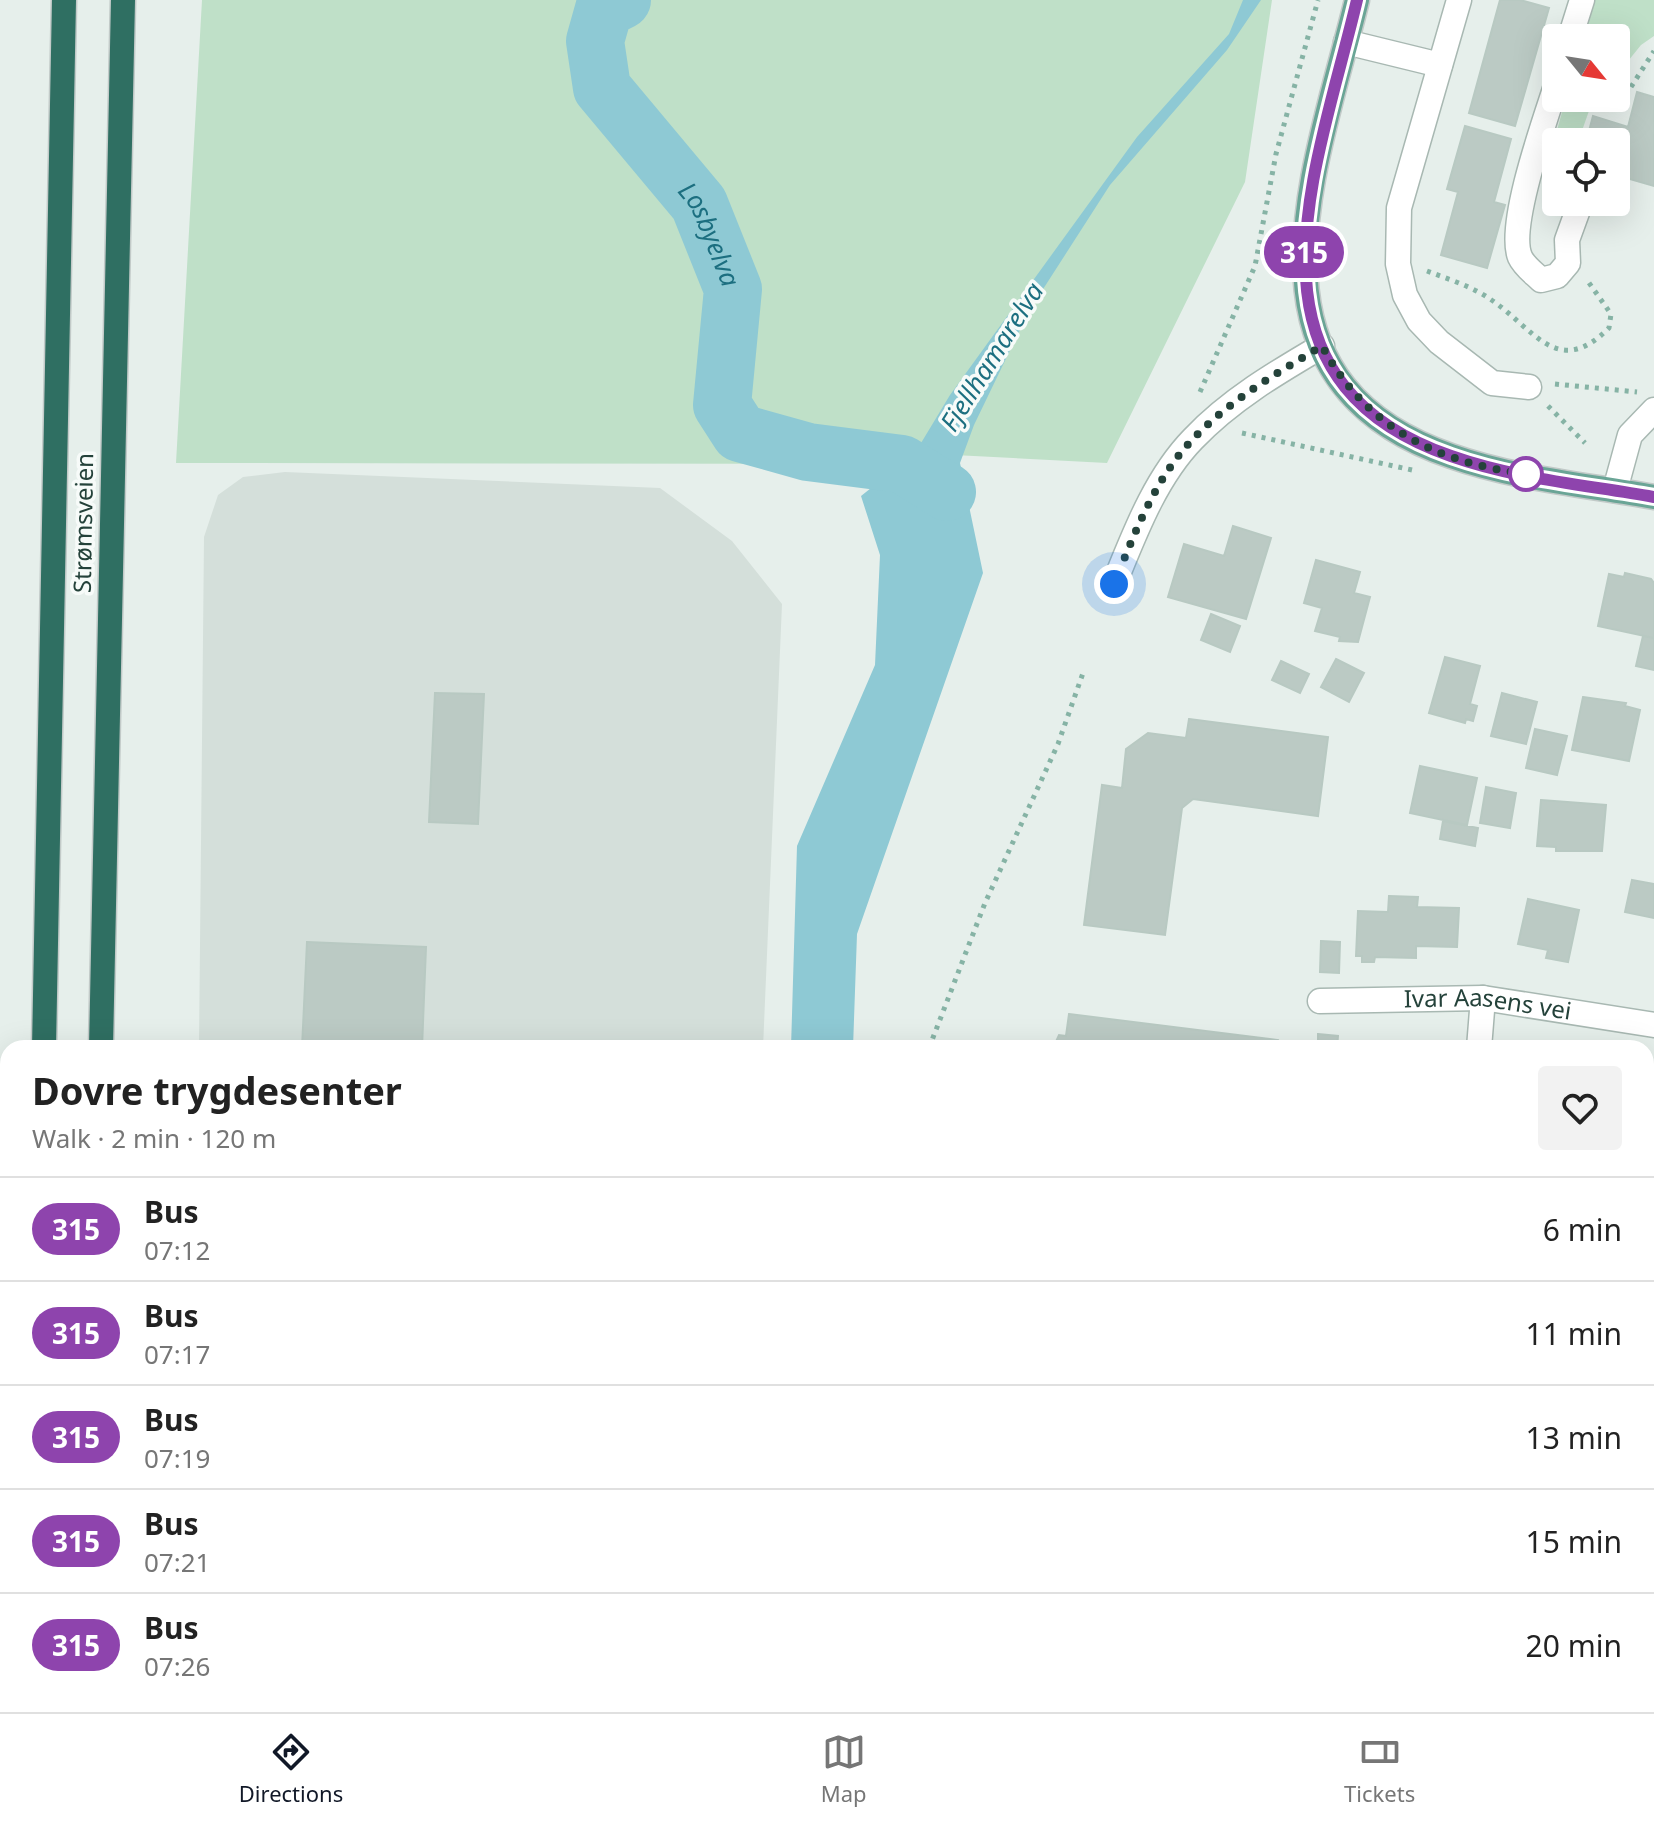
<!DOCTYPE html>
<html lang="en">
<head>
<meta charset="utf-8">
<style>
	:root { --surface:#fff; --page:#f2f2f2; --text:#222; --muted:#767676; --line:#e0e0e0; --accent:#111827 }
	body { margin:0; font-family:"Noto Sans",sans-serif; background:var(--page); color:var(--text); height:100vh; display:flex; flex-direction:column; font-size:30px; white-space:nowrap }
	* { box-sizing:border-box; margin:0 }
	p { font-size:26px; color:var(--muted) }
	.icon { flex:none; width:44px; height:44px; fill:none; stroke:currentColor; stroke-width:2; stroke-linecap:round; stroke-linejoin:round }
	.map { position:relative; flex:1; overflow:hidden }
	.sheet { position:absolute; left:0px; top:1040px; width:1654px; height:672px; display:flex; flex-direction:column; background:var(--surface); border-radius:24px 24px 0 0; box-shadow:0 8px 32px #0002 }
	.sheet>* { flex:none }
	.badge { padding:0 16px; border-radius:26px; font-size:28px; line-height:52px }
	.needle { width:52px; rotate:120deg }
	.controls { position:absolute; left:1542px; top:24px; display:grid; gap:16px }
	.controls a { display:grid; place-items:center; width:88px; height:88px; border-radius:8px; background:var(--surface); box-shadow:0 8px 32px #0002; font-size:40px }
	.you { position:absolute; width:40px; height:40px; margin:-20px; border:6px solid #fff; border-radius:50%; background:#1a73e8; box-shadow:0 0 0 12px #1a73e833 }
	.map>.badge { position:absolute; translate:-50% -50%; box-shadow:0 0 0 4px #fff }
	.round { display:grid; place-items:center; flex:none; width:84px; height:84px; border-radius:8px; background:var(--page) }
	.summary { display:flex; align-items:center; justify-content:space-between; height:136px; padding:0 32px }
	h1 { font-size:38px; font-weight:700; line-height:60px }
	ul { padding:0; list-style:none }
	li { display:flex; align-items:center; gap:24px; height:104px; padding:0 32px; border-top:2px solid var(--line) }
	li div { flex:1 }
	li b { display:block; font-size:30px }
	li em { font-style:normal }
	li .badge { min-width:88px; font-weight:700; text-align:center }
	.dock { display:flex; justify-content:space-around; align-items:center; height:112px; border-top:2px solid var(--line); background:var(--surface); font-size:22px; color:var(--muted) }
	.dock a { display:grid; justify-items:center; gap:4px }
	.dock .active { color:var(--accent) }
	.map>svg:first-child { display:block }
	.built { fill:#d4dfda }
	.green { fill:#bfe0c8 }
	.water { fill:#8ec9d4 }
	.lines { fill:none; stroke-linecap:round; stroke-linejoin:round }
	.river { stroke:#8ec9d4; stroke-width:58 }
	.building { fill:#bbcac4; stroke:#b8c9c2; stroke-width:2 }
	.minor-casing { stroke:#a8b8b2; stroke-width:27 }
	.major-casing { stroke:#c2cac8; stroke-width:27 }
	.highway-casing { stroke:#c2cac8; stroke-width:27 }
	.path { stroke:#86b3a5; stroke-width:5; stroke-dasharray:4 6; stroke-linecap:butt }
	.minor { stroke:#fff; stroke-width:24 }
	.major { stroke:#6aa596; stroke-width:24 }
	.highway { stroke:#2f6f62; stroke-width:24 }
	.line-casing { stroke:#fff; stroke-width:18 }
	.line { stroke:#8e44ad; stroke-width:12 }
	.walk { stroke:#24423a; stroke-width:8; stroke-dasharray:0 14.4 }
	.stop-dot { fill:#fff; stroke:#8e44ad; stroke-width:4 }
	.labels { text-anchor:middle; stroke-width:7; stroke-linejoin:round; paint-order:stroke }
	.street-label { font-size:24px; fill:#24423a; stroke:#f7fbf9 }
	.water-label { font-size:26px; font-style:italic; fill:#1c6f80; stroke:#f7fbf9 }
</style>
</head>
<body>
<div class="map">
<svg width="1654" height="1712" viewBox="0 0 1654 1712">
	<rect width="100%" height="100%" fill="#e6efeb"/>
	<path class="built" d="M285 472 660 488 732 541 782 604 763 1048H199L204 537 218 495 243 477Z
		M195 1704H672L670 1712H195Z"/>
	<path class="green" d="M202 0H1272L1245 182 1107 463 915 453 902 464 176 463Z
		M1595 0H1654V36L1641 45 1616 76V38H1584Z
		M1566 98H1598L1590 108 1578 142H1556V172L1545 173Z"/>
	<path class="water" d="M1243 0H1261L1227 50 1110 185 1029 311 974 425 960 463 983 573 857 934 853 1048H791L797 846 875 665 880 555 861 496 915 453 950 395 1137 137 1229 34Z
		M744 1704H788L785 1712H741Z"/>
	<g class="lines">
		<path class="river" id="s1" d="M622 0 604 9 595 41 602 88 699 204 733 289 722 405 740 433 808 452 902 464 947 492"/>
	</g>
	<path class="building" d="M1500 0H1520L1549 8 1515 126 1469 113Z
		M1637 92 1654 97V186L1616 175V142H1606L1608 136 1589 131 1593 116 1628 127Z
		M1465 126 1511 139 1494 202 1505 205 1487 268 1441 255 1458 192 1447 189Z
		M1233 526 1271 538 1246 619 1168 597 1184 544 1224 556Z
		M1316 560 1360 572 1354 593 1370 597 1358 642 1339 641 1340 637 1315 631 1322 608 1304 603Z
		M1625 573 1651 579 1654 583V638L1598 626 1609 574 1624 577Z
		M1211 614 1240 626 1230 652 1201 640Z
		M1643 636 1654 638V670L1636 666Z
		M1445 657 1480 666 1470 704 1477 706 1473 721 1466 719 1465 723 1429 713Z
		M1336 659 1364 673 1349 702 1321 687Z
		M1281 661 1309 674 1300 693 1272 680Z
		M435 693 484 694 478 824 429 822Z
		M1502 693 1537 702 1526 744 1491 736Z
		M1583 697 1626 703 1625 706 1640 710 1629 761 1572 750Z
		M1189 719 1328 737 1318 816 1193 799 1182 808 1165 935 1084 925 1102 785 1122 788 1126 749 1148 733 1186 738Z
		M1535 729 1567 736 1557 775 1526 768Z
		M1420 766 1477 778 1467 825 1410 813Z
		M1486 787 1516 793 1510 828 1480 823Z
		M1541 800 1606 805 1602 851H1556V847L1537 846Z
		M1443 821 1478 828 1475 846 1440 839Z
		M1632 880 1654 884V918L1625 912Z
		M1389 896 1418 897 1417 907 1459 908 1457 947 1416 946V958L1375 957 1374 962H1362V956H1356L1358 911 1388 912Z
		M1528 899 1579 910 1568 962 1546 958 1548 950 1518 944Z
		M1321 941 1340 942 1339 973 1320 972Z
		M307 942 426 947 422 1048H302Z
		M1069 1014 1278 1040 1277 1048H1053L1059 1035 1066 1036Z
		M1318 1034 1338 1036 1337 1048H1318Z
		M1646 1102H1654L1652 1193 1646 1192Z
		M1646 1589 1654 1590V1631L1646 1629Z
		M254 1704H362V1712H254Z"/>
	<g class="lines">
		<g class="minor-casing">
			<g id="minor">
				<path d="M1459 0 1399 208 1398 264 1405 295 1419 321 1439 342 1492 383 1529 387"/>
				<path d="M1570 38 1582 0"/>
				<path d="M1346 42 1440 65"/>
				<path d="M1556 86C1545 120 1507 226 1520 257 1524 266 1535 274 1541 280L1557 276 1568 263 1567 240 1579 207"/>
				<path d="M1615 490 1630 435 1654 410"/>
				<path d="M1114 584C1134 535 1155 478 1193 439 1230 400 1276 373 1322 346"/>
				<path id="s2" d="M1320 1001 1483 998 1654 1025"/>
				<path d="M1479 1048 1483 998"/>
				<path d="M1646 1529H1654"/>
				<path d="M564 1704 575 1712"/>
				<path d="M1650 1710 1654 1711"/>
				<path d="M1423 1712 1424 1704"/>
			</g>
		</g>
		<g class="major-casing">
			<path id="major" d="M1357 0C1317 165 1227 379 1451 456 1516 479 1587 485 1654 497"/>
		</g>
		<g class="highway-casing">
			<path id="highway" d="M44 1048 64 0
				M101 1048 123 0
				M112 1704V1712
				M31 1712V1704
				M88 1712 89 1704"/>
		</g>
		<path class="path" d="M1631 87 1654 51
			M1427 271C1448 279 1471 286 1490 299 1534 328 1557 380 1609 328L1611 314 1587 280
			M1555 384 1637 392
			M1200 392 1255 266 1276 154 1318 0
			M1548 406 1585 443
			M1242 433 1412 470
			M929 1048 985 903 1058 744 1083 673
			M982 1704V1712"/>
		<use href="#minor" class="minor"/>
		<use href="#major" class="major"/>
		<use href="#highway" class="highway"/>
	</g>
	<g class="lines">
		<g class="line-casing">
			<path id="line" d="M1357 0C1318 166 1227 378 1451 456 1516 479 1587 485 1654 497"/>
		</g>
		<use href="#line" class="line"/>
		<path class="walk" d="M1114 584C1134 535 1155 478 1193 439 1230 400 1277 373 1322 346 1367 428 1435 462 1526 474"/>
	</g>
	<circle class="stop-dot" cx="1526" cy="474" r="16"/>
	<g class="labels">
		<g class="street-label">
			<text transform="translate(84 523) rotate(-89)" y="8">Strømsveien</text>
			<text dy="8" stroke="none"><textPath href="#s2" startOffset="168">Ivar Aasens vei</textPath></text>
		</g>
		<g class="water-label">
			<text dy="9" stroke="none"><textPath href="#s1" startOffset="284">Losbyelva</textPath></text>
			<text transform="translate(992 357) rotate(-58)" y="9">Fjellhamarelva</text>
		</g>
	</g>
</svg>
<div class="controls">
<a><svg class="needle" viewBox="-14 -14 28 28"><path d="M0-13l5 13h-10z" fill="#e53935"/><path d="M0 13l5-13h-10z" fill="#767676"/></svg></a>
<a><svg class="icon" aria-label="locate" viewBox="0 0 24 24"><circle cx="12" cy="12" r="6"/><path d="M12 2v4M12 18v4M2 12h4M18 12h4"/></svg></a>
</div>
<div class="you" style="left:1114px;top:584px"></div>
<b class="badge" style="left:1304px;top:252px;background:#8e44ad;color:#fff">315</b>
<section class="sheet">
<div class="summary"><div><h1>Dovre trygdesenter</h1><p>Walk · 2 min · 120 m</p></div><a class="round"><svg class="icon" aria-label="heart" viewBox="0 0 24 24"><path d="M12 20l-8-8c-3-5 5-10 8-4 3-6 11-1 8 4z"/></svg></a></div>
<ul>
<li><span class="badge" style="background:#8e44ad;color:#fff">315</span><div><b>Bus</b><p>07:12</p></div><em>6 min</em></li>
<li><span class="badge" style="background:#8e44ad;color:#fff">315</span><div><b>Bus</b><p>07:17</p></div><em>11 min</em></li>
<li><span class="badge" style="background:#8e44ad;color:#fff">315</span><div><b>Bus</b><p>07:19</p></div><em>13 min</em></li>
<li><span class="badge" style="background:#8e44ad;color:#fff">315</span><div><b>Bus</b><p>07:21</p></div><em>15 min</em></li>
<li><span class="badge" style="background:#8e44ad;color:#fff">315</span><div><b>Bus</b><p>07:26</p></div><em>20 min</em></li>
</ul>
</section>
</div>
<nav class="dock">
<a class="active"><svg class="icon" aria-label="directions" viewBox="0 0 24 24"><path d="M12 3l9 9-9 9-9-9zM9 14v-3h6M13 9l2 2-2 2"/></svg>Directions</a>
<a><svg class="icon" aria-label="map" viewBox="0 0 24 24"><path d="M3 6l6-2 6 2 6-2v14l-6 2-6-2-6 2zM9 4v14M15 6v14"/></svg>Map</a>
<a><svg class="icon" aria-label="tickets" viewBox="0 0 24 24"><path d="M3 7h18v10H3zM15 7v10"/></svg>Tickets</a>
</nav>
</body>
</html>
